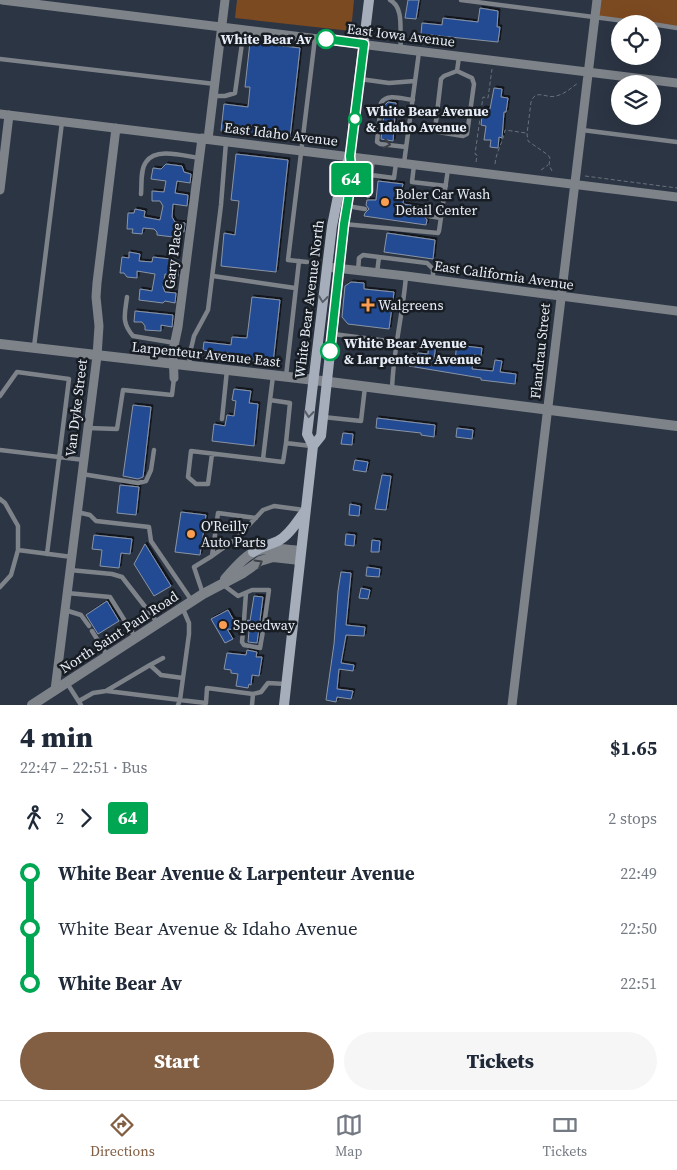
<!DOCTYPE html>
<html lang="en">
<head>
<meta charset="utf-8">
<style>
	:root { --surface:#fff; --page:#f6f6f7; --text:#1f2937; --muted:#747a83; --line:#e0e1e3; --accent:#825e43 }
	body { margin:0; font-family:"Source Serif 4",serif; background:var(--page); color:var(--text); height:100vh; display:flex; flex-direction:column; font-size:19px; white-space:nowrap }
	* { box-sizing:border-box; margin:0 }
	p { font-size:16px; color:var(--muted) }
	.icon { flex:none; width:28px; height:28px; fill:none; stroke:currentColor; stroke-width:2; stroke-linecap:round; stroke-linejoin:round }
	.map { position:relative; height:705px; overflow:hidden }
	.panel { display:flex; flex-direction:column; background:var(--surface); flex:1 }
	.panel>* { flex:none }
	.badge { padding:0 10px; border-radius:4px; font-size:18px; line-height:32px }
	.controls { position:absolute; left:611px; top:15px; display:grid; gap:10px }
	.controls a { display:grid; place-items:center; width:50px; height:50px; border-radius:50%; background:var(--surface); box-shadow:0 5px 20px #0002; font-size:25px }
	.map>.badge { position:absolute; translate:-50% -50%; box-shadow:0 0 0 2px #fff }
	.legs { display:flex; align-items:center; gap:8px; height:55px; padding:0 20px; font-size:16px }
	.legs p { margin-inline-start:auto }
	.headline { display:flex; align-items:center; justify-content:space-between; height:85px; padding:0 20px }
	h1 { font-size:28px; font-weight:800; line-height:38px }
	.button { display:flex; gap:10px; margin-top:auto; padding:10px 20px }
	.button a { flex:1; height:58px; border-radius:30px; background:var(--accent); color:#fff; font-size:20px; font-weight:800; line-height:58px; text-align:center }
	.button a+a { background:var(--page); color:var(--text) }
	ul { padding:0 20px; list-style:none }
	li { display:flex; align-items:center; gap:18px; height:55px; font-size:19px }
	li i { display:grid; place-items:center; width:8px; height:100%; margin:0 6px; background:currentColor }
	li i::after { content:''; width:12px; height:12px; margin:-6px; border:4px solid; border-radius:50%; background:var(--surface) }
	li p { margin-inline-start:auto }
	li:first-child i { background:linear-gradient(#0000 50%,currentColor 0) }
	li:last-child i { background:linear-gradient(currentColor 50%,#0000 0) }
	.tab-bar { display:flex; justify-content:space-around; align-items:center; height:70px; border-top:1px solid var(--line); background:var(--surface); font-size:14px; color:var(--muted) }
	.tab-bar a { display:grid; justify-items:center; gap:2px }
	.tab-bar .on { color:var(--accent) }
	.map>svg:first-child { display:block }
	.green { fill:#7c4a21 }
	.building { fill:#214b93; stroke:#8a94a6; filter:url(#shadow) }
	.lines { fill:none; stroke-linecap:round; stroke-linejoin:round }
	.path { stroke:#69717e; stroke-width:1; stroke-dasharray:4 2.5; stroke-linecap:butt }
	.service { stroke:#7e838a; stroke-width:4.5 }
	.minor { stroke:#7e838a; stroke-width:9 }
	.tertiary { stroke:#7e838a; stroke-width:10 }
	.secondary { stroke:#a7aebb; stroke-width:10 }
	.oneway { stroke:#3c4147 }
	.oneway2 { stroke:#585e67 }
	.line-1-casing { stroke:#fff; stroke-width:11 }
	.line-1 { stroke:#00a651; stroke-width:8 }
	.stop-1-dot { fill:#fff; stroke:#00a651; stroke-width:2.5 }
	.poi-dot { fill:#fb9e52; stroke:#181d23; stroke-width:2 }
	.labels { text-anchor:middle; stroke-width:5; stroke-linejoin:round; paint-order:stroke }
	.street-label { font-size:14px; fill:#e8eef8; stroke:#181d23 }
	.stop-label { font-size:14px; font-weight:bold; fill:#e8eef8; stroke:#181d23; text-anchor:start }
	.poi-label { font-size:14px; fill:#e8eef8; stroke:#181d23; text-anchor:start }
</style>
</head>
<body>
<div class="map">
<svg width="677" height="705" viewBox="0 0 677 705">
	<defs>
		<filter id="shadow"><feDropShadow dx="2" dy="-2" stdDeviation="0" flood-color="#0009"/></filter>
	</defs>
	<rect width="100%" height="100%" fill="#2c3544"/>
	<path class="green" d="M237 0H354L351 31 235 18Z
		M597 0H677V28L595 17Z"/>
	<path class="building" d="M408 0H419L416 19 405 18Z
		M480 8 498 11 497 27H500L498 42 421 34 422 23 442 25 443 18 478 22Z
		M250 42 300 48 290 137 287 139 221 131 224 104 248 107 250 87H245Z
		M494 88 502 89 501 97 508 98 506 112H504L502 138 499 137 498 148 490 147 491 140H484L486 126 481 125 483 108 490 109Z
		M388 102 396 103 393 141 381 139 385 105Z
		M236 154 288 160 276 272 221 266 224 233 235 235 239 201 231 200Z
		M166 164 182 166 184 172 191 174 190 183 177 181 175 193 188 195 187 206 173 204 172 217 175 222 185 223 184 232H174L173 237 157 235V232L154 229 143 228 142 234 132 233 133 229H127L128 213H134L135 209 145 211 144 217 160 220 163 206 160 201H152V191L164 192 166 181 151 179 153 168 161 169Z
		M378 181 403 184 401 192 404 193 403 204 429 208 428 212 424 216 427 220 426 225 364 216 365 213 369 209 366 205 367 200H376Z
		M387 233 435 240 433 259 384 252Z
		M129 252 140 254 139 261 152 262 153 257 170 259 169 265 179 266 178 276 165 274 163 287 165 292 176 293 175 303 165 301 163 303 139 300 140 289 152 291 155 274 137 271V278L127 277 124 273H120L122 257 129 258Z
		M351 282 364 283V289L394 292 389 329 348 324 342 317 345 286Z
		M252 297 280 300 273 363 235 359V354L203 350 204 342 231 345 232 337 247 338Z
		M135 311 173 315 172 327 161 325V331L145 330V326L142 322H134Z
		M457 342 466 343 465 346 482 348 481 356 474 355 472 369 493 371 495 360 502 361 500 372 516 374 515 384 481 380V378L409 366 411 355 417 356 418 353 428 354 429 344H436L434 359 455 361Z
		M234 389 251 391 249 403 258 404 254 446 212 441 214 424 225 426 227 415 234 416 236 401 232 400Z
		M133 405 151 407 143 477 138 479 123 476Z
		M377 418 435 425 434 437 421 435V433L376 428Z
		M457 428 473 430 472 439 456 437Z
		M343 433 353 434 352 445 341 444Z
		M355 460 368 462 366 472 353 470Z
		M382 475 391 476 386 510 375 509Z
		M120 485 139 487 136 515 117 513Z
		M350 504 360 506 359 516 349 515Z
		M181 512 206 515 200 555 175 552Z
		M346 534 355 535 354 546 345 545Z
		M94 535 132 539 130 554 121 553 119 568 100 566 102 550 92 549Z
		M372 540 380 541 379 552H371Z
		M145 544 171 586 154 596 134 564Z
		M367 567 380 569 379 577 366 576Z
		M341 572 351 573 346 625 365 627 364 636 346 635 341 663 354 665 353 671 339 669 337 689 353 691 351 699 337 697 336 702 326 700 334 644 338 591Z
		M361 588 370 590 368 599 359 598Z
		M254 596 263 597 257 643 248 642 249 631 243 627 239 630 227 629 233 639 225 643 211 619 228 610 233 619 240 620 242 624 246 623 248 620 250 621Z
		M107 601 119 621 98 634 86 615Z
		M247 650 257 652 256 657H262L259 676 252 675 251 685 249 684 248 688 236 686 238 674 231 673V670L224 669 227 653 246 655Z"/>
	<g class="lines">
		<path class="path" d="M476 162 477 155 475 154 483 97 488 98 492 69
			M495 164C496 152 503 142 505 130L526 133
			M541 170 548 165
			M552 171 549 165 550 158 548 155 528 141 527 134 531 102C536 88 546 99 556 96 565 94 571 88 578 83
			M585 176 677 188"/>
		<path class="service" d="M390 0C405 8 399 32 401 49
			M461 0 648 24
			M652 24 677 28
			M0 59 215 84
			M457 71 472 78 474 84 467 134 463 136 438 132 435 130 441 79 444 76Z
			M457 71 459 57
			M360 79 389 83 415 81
			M214 96H225L235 93 244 29
			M582 130 677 142
			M406 147 380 144 377 142 381 103C387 93 403 99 413 100
			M373 159 371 175 394 178 396 163
			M404 163 419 52
			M414 165 412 182 446 186
			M141 194C142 185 140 170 146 162 156 147 184 156 199 158
			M368 196 371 175
			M347 206 365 209
			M428 216 441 218
			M344 224 438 233 439 231 448 169
			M307 262 288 260 315 38
			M358 271 359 258 363 255 427 263 433 269V279
			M377 273 379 257
			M213 276 295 288
			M127 297C125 314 121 322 133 336L175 343
			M333 334 396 342
			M34 347 62 122
			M189 366 190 353 194 336 208 310 221 205 226 142
			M273 376 270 400 290 403 286 443
			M286 376 299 261
			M392 390C393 351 403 314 406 276
			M0 396 17 372 69 379 47 554
			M323 417 361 421 365 387
			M222 419 227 370
			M88 428 117 429 123 390 172 395 174 378
			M0 450 84 460
			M212 454 208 484H196L188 477 191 451 283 462 286 443 311 446
			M263 459 270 400
			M82 474 138 483 146 481 151 470 154 450
			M0 499 5 503 18 526V550L72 557
			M77 512 90 515 96 521 149 527 151 541 192 601
			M212 556 218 513 256 518
			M70 570 112 574 122 577 157 622
			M222 584 238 596 252 590H269L264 625 291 628
			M0 587 11 575 18 550
			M67 593 110 597 135 637
			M203 594 194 567 212 556 237 538 263 510 274 506 304 510
			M183 609 189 623V634L180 700 206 703 207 688 253 694
			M65 610 81 615 89 626
			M244 620 246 593
			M92 631 107 655
			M243 631 242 642 244 645 260 648 264 625
			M163 658 150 665 161 675 183 678
			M67 683 81 705
			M107 691 180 700 178 705
			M79 701 93 693 106 691 150 665
			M252 705 253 694 261 692 268 683 286 684"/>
		<path class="minor" d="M2 0 677 83
			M0 114 677 197
			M208 139 225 0
			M0 190 9 115
			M327 267 406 276 677 311
			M174 378 173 351 178 327 202 138
			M55 690 97 356 99 326 96 297 97 283 116 128
			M512 705 597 0"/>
		<path class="tertiary" d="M0 344 306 379 677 426
			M225 579C255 545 258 546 301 551
			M32 705 203 594 243 573 260 561 273 557 300 560"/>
		<path class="secondary" d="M313 446 321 436 344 224 352 176 350 156 369 0
			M253 552C261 546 270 545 278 541 290 535 298 520 305 511
			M284 705 313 446 307 434 332 226 342 176 350 156"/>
	</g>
	<defs><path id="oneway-chevron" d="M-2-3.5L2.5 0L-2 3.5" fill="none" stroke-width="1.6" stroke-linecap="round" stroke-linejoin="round" transform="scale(1.25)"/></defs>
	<g class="oneway">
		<use href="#oneway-chevron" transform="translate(387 144) rotate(10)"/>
		<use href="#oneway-chevron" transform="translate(259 563) rotate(-31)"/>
	</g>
	<g class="oneway2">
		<use href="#oneway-chevron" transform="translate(323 299) rotate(97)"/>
		<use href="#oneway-chevron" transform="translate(309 414) rotate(96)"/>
	</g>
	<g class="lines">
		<g class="line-1-casing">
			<path id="line-1" d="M326 39 364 44 350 156 352 176 344 224 330 351"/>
		</g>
		<use href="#line-1" class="line-1"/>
	</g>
	<g class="stop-1-dot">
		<circle cx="326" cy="39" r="9"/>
		<circle cx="355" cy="119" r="6"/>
		<circle cx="330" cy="351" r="9"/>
	</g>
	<g class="poi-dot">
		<circle cx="385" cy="202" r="5"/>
		<path d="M365.5 297.5h5v5h5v5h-5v5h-5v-5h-5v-5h5z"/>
		<circle cx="191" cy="534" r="5"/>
		<circle cx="223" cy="625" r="5"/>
	</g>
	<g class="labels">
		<g class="street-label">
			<text transform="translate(401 35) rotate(7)" y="5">East Iowa Avenue</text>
			<text transform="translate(281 134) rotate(7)" y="5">East Idaho Avenue</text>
			<text transform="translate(173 256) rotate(-83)" y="5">Gary Place</text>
			<text transform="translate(504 275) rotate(8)" y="5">East California Avenue</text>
			<text transform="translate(309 299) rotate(-83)" y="5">White Bear Avenue North</text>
			<text transform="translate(540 351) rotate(-84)" y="5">Flandrau Street</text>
			<text transform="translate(206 354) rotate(6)" y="5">Larpenteur Avenue East</text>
			<text transform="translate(76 408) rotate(-83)" y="5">Van Dyke Street</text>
			<text transform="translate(119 632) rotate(-33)" y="5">North Saint Paul Road</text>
		</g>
		<g class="stop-label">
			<text x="312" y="44" text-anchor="end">White Bear Av</text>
			<text x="366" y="116">White Bear Avenue<tspan x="366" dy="16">&amp; Idaho Avenue</tspan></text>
			<text x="344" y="348">White Bear Avenue<tspan x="344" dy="16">&amp; Larpenteur Avenue</tspan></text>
		</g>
		<g class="poi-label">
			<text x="395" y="199">Boler Car Wash<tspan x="395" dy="16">Detail Center</tspan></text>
			<text x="378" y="310">Walgreens</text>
			<text x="201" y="531">O'Reilly<tspan x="201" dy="16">Auto Parts</tspan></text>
			<text x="233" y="630">Speedway</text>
		</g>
	</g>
</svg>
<div class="controls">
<a><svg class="icon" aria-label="locate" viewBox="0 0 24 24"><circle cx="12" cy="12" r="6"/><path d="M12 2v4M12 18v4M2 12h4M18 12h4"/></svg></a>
<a><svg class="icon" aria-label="layers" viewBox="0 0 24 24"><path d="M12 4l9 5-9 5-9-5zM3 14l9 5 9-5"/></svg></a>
</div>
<b class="badge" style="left:351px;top:179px;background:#00a651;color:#fff">64</b>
</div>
<section class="panel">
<div class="headline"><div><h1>4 min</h1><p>22:47 – 22:51 · Bus</p></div><b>$1.65</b></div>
<div class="legs"><svg class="icon" aria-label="walk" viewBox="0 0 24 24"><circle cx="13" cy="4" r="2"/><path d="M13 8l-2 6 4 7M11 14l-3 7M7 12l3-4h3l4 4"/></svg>2<svg class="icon" aria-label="forward" viewBox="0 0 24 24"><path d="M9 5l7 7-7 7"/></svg><b class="badge" style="background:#00a651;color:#fff">64</b><p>2 stops</p></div>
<ul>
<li><i style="color:#00a651"></i><b>White Bear Avenue &amp; Larpenteur Avenue</b><p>22:49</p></li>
<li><i style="color:#00a651"></i><span>White Bear Avenue &amp; Idaho Avenue</span><p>22:50</p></li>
<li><i style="color:#00a651"></i><b>White Bear Av</b><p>22:51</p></li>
</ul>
<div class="button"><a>Start</a><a>Tickets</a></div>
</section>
<nav class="tab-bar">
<a class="on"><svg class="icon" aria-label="directions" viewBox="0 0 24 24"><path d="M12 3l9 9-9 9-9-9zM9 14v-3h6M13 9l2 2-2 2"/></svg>Directions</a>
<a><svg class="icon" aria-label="map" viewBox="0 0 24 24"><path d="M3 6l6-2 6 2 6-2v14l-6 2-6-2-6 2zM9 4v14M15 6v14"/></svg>Map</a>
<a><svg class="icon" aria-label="tickets" viewBox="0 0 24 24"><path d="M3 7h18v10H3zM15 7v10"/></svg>Tickets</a>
</nav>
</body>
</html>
